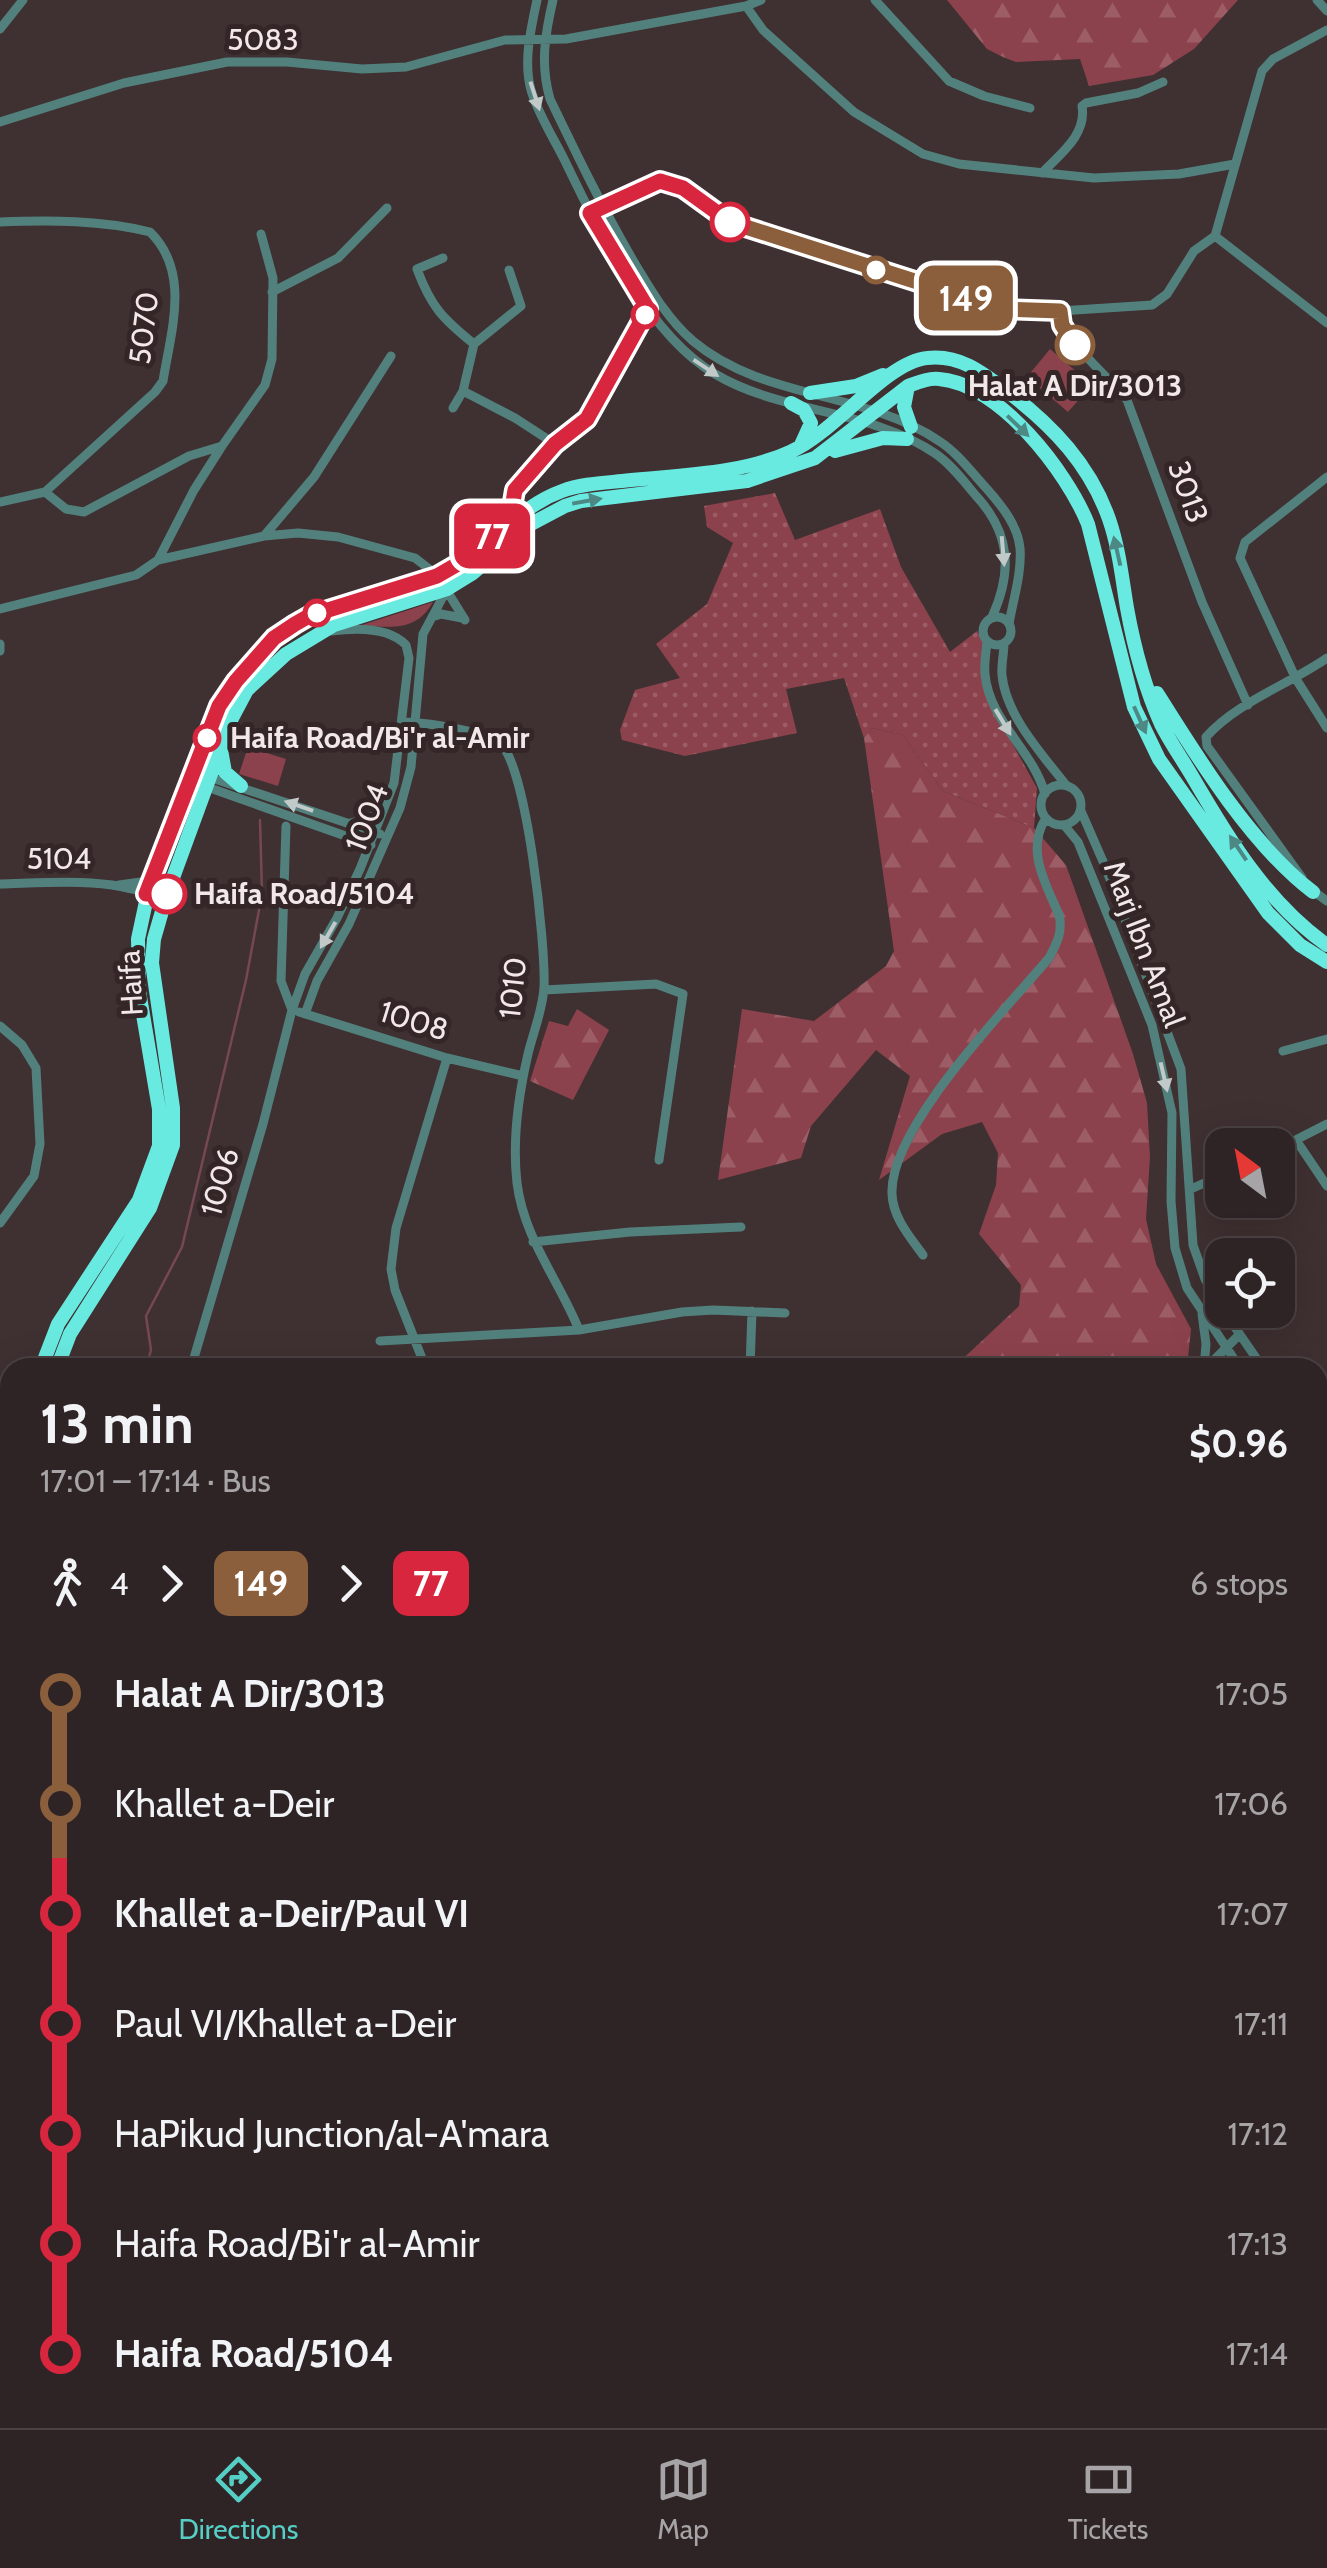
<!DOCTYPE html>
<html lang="en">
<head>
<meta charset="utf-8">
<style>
	:root { --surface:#2f2425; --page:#3b3032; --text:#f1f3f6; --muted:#a7a4a7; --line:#4a4142; --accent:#55cec5 }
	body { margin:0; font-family:Cabin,sans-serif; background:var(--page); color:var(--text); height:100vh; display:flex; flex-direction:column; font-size:38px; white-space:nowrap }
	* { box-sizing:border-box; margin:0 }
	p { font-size:32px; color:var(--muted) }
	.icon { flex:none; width:55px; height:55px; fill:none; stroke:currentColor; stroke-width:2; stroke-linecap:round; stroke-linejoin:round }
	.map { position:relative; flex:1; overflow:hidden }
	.drawer { position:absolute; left:0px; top:1358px; width:1328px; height:1072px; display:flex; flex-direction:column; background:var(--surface); border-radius:30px 30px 0 0; box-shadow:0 10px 40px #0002,0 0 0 2px var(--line) }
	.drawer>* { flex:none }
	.badge { padding:0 20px; border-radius:15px; font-size:35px; line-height:65px }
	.needle { width:65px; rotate:328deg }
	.controls { position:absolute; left:1205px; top:1128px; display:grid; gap:20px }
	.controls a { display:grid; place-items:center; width:90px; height:90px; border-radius:20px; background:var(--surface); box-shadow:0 10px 40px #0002,0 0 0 2px var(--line); font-size:50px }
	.map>.badge { position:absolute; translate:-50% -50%; box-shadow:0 0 0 5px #fff }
	.legs { display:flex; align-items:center; gap:15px; height:110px; padding:0 40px; font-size:32px }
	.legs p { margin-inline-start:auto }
	.summary { display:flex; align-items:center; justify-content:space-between; height:170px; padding:0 40px }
	h1 { font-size:55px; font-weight:700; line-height:75px }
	ul { padding:0 40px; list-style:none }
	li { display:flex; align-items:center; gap:35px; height:110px; font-size:38px }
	li i { display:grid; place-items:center; width:15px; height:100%; margin:0 12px; background:currentColor }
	li i::after { content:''; width:25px; height:25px; margin:-12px; border:8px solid; border-radius:50%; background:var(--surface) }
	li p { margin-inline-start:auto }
	li:first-child i { background:linear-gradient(#0000 50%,currentColor 0) }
	li:last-child i { background:linear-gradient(currentColor 50%,#0000 0) }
	.tabs { display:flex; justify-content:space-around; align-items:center; height:140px; border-top:2px solid var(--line); background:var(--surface); font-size:28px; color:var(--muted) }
	.tabs a { display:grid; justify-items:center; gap:5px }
	.tabs .on { color:var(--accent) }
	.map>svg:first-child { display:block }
	.grass { fill:url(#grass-dots) }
	.forest { fill:url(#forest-firs) }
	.green { fill:#8c424c }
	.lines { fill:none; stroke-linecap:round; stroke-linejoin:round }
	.stream { stroke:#764853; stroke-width:2.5 }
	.minor { stroke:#52817d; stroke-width:9 }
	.highway { stroke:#69eae1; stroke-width:14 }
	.oneway { fill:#c2c9c9 }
	.oneway2 { fill:#4e8884 }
	.line-1-casing { stroke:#fff; stroke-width:22 }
	.line-2-casing { stroke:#fff; stroke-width:22 }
	.line-1 { stroke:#8b5e3c; stroke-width:15 }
	.line-2 { stroke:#d7263d; stroke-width:15 }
	.stop-2-dot { fill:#fff; stroke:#d7263d; stroke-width:5 }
	.stop-1-dot { fill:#fff; stroke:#8b5e3c; stroke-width:5 }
	.labels { text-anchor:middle; stroke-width:10; stroke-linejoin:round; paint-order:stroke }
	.street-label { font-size:30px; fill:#f2e8e9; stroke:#342627 }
	.stop-label { font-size:30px; font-weight:bold; fill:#f2e8e9; stroke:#342627; text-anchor:start }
</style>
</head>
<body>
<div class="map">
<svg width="1327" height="2428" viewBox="0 0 1327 2428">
	<defs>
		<pattern id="grass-dots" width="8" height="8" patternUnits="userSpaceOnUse" patternTransform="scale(2.5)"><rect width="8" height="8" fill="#8c424c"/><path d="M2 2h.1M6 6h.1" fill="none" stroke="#9d5d66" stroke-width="1.8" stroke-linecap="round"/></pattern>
		<pattern id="forest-firs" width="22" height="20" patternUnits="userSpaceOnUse" patternTransform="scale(2.5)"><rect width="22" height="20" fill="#8c424c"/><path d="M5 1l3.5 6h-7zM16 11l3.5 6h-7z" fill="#9d5d66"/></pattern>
	</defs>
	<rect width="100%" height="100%" fill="#3f3031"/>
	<path class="grass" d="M775 493 795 540 880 509 901 567 950 652 977 631 985 644 986 696 1037 788 1034 828 943 791 903 735 872 728 864 738 844 678 786 689 797 733 685 756 622 740 620 730 635 690 680 678 656 644 707 604 733 543 707 527 704 506Z
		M1318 1502 1327 1515V1699L1318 1697Z
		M395 2420H580L583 2428H405Z"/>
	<path class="forest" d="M947 0H1238L1194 49 1153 75 1089 86 1080 59 1016 62 1003 57 987 49Z
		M872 728 903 735 943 791 1034 828 1066 865 1133 1054 1147 1103 1150 1157 1146 1219 1156 1264 1191 1329 1187 1367H954L1019 1306 1021 1285 979 1234 996 1185 998 1153 982 1122 942 1134 879 1180 910 1076 876 1050 811 1126 801 1158 718 1180 742 1009 814 1021 886 966 894 951 864 738Z
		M577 1009 609 1030 573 1100 530 1081 549 1021 568 1026Z
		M890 2420H1175L1189 2428H886Z"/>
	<path class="green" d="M1050 349 1092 385 1068 412 1027 377Z
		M433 602C417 631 392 628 362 625Z
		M248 747 286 759 278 786 239 774Z"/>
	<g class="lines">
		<path class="stream" d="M146 1368 151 1350 146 1316 182 1247 246 980 262 894 260 820
			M0 2180H10
			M317 2420 324 2428"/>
		<path class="minor" d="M537 0C531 29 523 61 531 90 538 114 553 137 564 159 598 229 647 334 715 374 782 414 871 409 936 454 952 465 965 483 978 498 1011 535 1012 573 992 617
			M553 0C545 34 540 65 550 99 577 155 603 209 634 262 651 290 668 320 693 341 763 400 865 391 939 441 958 453 972 473 987 489 1002 506 1018 526 1020 548 1022 573 1013 600 1009 624
			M875 0 949 81 984 96 1030 108
			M1317 0 1327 11
			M746 6 763 30 854 112 923 154 959 164 1094 178 1179 174 1235 164
			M0 29 23 0
			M0 122 124 83 227 62H287L362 69 406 67 505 40 566 39 746 6 761 0
			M1042 173C1060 154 1087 135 1082 106L1086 103 1138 93 1163 82
			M598 209 660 181 672 182 737 225 1002 309 1060 311 1152 305 1167 294 1194 251 1215 236
			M0 222C50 220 102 220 150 232 191 272 171 331 163 381L155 392 45 492 0 502
			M1215 236 1262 71 1273 59 1327 30
			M1215 236 1327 323
			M443 258 417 269C431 307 443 319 474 344
			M272 292 338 258 387 208
			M1060 311C1065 344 1106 373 1127 400L1202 602 1248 705
			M463 391 515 418 555 444
			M453 408 463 391 474 344 521 306 509 270
			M1327 477 1245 542 1240 558 1296 679 1327 728
			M45 492 66 509 84 512 189 456 222 446 265 385 272 359 273 278 261 234
			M511 524V503L515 490 555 444 587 419 648 309
			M264 536 314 477 391 356
			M158 560 194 490 222 446
			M0 609 136 575 158 560 264 536 298 533 338 537 415 558 437 575 465 620
			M983 631a14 14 0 1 1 28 0a14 14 0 1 1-28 0Z
			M432 617 441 614 462 618
			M987 642C986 652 984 664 985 674 989 721 1033 750 1045 794
			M1004 643C1004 654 1001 665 1002 675 1006 716 1042 754 1066 785
			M0 644V651
			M402 722C422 722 484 731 499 742 527 763 546 948 544 987 543 1009 533 1033 528 1054 518 1097 512 1140 517 1183 524 1239 559 1280 579 1330
			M193 775 207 787 371 845
			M206 776 380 834
			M1041 805a20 20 0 1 1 40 0a20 20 0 1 1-40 0Z
			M1081 811 1105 866 1181 1069 1193 1245 1205 1279 1222 1309
			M351 823 369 819 382 809
			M1064 825 1078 842 1152 1025 1172 1113 1171 1201 1175 1248 1187 1288 1240 1368
			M286 826 281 981 292 1010
			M1302 878 1207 746 1206 737C1237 702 1288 685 1327 658
			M0 884C37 883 76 880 112 885 132 888 147 894 167 894
			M119 885 141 882 153 885
			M1312 890 1327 901
			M544 990 656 984 683 994 659 1160
			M299 1012 447 1058 523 1076
			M305 1014 317 981 349 924 400 808 411 767 423 634 446 591
			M0 1026 22 1045 36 1068 40 1144 34 1176 0 1223
			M1283 1051 1327 1039
			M1296 1140 1327 1186
			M1278 1149 1327 1124
			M1191 1189 1222 1175
			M533 1242 630 1232 741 1227
			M923 1255C910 1237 893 1218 892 1194 889 1128 1006 1009 1049 958 1057 943 1063 932 1059 915 1046 884 1025 850 1046 818
			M1223 1310 1263 1368
			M1202 1314 1206 1344 1204 1368
			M380 1341 579 1330 682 1312 713 1310 785 1313
			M191 1368 263 1124 292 1010 305 974 337 918 360 869 394 783 409 658 406 645C389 627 354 628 331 631
			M408 1368 425 1366 395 1290 391 1269 396 1228 447 1058
			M750 1368 752 1311
			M1206 1368 1239 1335
			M1218 1368H1223
			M1318 1440 1327 1453
			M1318 1470 1327 1482
			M1318 1762 1327 1756
			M1318 1824 1327 1843
			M0 1857 10 1828
			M1318 2028 1327 2021
			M0 2230 10 2235
			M1318 2284 1327 2285
			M1318 2301H1327
			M1318 2319H1327
			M235 2420 248 2428
			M382 2420 390 2428
			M685 2420 690 2428
			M1202 2420 1211 2428"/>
		<path class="highway" d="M908 386 904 407 911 427
			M810 393 856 386 883 375
			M791 403 804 410 811 423 801 445
			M835 451 883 438 907 439
			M1157 693C1197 757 1252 846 1313 892
			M221 750 225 772 241 786
			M41 1368 58 1324 139 1200 159 1146V1109L139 991 138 939 150 883 219 706C244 670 271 637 309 616 358 600 414 591 458 564 496 541 520 506 562 491 581 484 602 483 622 481 677 475 741 475 792 451 835 432 886 362 927 358 960 354 983 373 1008 392 1053 426 1090 465 1109 519 1119 548 1122 578 1127 608 1134 647 1145 688 1161 724 1170 742 1182 759 1192 776 1228 838 1267 903 1327 945
			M57 1368 70 1334 150 1208 173 1145V1108L152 963 154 939 167 894 230 722 247 690 286 654 334 625 447 589 473 573 529 525 565 506 581 501 747 481 815 458 908 386C919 382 928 378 939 379 1000 384 1067 472 1088 524L1134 707 1159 759 1268 913 1300 945 1327 962
			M0 1528 10 1482
			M0 1546 10 1545
			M0 1585 10 1586
			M0 1614 10 1679
			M0 1946 10 1933
			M0 1966 10 1953"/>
	</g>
	<defs><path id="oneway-solid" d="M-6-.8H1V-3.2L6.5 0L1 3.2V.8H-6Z" transform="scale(2.5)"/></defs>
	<g class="oneway">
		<use href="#oneway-solid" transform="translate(535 96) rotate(72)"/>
		<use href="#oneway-solid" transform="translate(706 368) rotate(34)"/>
		<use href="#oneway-solid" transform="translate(1003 551) rotate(85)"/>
		<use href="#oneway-solid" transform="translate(1003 722) rotate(59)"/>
		<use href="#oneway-solid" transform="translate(299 806) rotate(-161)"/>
		<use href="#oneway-solid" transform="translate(328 935) rotate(120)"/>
		<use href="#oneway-solid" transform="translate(1164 1077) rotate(77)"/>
	</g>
	<g class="oneway2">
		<use href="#oneway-solid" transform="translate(1018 426) rotate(44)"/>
		<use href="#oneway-solid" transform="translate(587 501) rotate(-10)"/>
		<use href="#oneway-solid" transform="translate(1117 551) rotate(-103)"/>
		<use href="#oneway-solid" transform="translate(1140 720) rotate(66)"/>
		<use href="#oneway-solid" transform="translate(1238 848) rotate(-124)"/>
	</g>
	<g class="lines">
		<g class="line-1-casing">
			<path id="line-1" d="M730 222 1002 309 1060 311 1062 325 1075 345"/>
		</g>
		<g class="line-2-casing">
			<path id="line-2" d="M167 894H146L219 706 236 681 274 638 295 624 309 616 437 576 463 561 510 520 515 490 555 444 587 419 648 309 590 213 660 181 683 188 730 222"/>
		</g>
		<use href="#line-1" class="line-1"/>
		<use href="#line-2" class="line-2"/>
	</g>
	<g class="stop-2-dot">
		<circle cx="730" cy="222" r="18"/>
		<circle cx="645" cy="315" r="12"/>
		<circle cx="317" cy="613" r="12"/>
		<circle cx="207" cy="738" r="12"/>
		<circle cx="167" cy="894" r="18"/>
	</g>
	<g class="stop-1-dot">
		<circle cx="876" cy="270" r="12"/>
		<circle cx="1075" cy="345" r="18"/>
	</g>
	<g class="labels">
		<g class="street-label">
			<text x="263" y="50">5083</text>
			<text transform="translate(144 328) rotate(-83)" y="10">5070</text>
			<text transform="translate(1188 492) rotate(70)" y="10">3013</text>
			<text transform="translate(367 818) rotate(-69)" y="10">1004</text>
			<text x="59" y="869">5104</text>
			<text transform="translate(1144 944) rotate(69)" y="10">Marj Ibn Amal</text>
			<text transform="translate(131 983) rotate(-93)" y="10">Haifa</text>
			<text transform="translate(513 988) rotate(-84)" y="10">1010</text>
			<text transform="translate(414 1021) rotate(17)" y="10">1008</text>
			<text transform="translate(220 1182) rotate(-74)" y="10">1006</text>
		</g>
		<g class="stop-label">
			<text x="1075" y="396" text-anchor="middle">Halat A Dir/3013</text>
			<text x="230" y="748">Haifa Road/Bi'r al-Amir</text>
			<text x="194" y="904">Haifa Road/5104</text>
		</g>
	</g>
</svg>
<div class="controls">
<a><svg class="needle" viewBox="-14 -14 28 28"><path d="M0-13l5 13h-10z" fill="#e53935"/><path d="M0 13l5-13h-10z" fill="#a7a4a7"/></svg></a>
<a><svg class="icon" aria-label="locate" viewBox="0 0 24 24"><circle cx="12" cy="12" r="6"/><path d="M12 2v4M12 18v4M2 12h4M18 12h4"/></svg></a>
</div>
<b class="badge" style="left:966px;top:298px;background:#8b5e3c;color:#fff">149</b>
<b class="badge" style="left:492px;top:536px;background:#d7263d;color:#fff">77</b>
<section class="drawer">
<div class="summary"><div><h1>13 min</h1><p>17:01 – 17:14 · Bus</p></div><b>$0.96</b></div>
<div class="legs"><svg class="icon" aria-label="walk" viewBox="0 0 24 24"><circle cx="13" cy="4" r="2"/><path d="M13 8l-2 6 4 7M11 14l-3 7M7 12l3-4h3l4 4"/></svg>4<svg class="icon" aria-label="forward" viewBox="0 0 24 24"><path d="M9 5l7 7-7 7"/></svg><b class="badge" style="background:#8b5e3c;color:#fff">149</b><svg class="icon" aria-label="forward" viewBox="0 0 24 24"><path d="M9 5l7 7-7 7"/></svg><b class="badge" style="background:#d7263d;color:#fff">77</b><p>6 stops</p></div>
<ul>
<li><i style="color:#8b5e3c"></i><b>Halat A Dir/3013</b><p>17:05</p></li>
<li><i style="color:#8b5e3c"></i><span>Khallet a-Deir</span><p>17:06</p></li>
<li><i style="color:#d7263d"></i><b>Khallet a-Deir/Paul VI</b><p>17:07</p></li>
<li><i style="color:#d7263d"></i><span>Paul VI/Khallet a-Deir</span><p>17:11</p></li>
<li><i style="color:#d7263d"></i><span>HaPikud Junction/al-A'mara</span><p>17:12</p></li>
<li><i style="color:#d7263d"></i><span>Haifa Road/Bi'r al-Amir</span><p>17:13</p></li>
<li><i style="color:#d7263d"></i><b>Haifa Road/5104</b><p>17:14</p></li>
</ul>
</section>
</div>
<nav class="tabs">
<a class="on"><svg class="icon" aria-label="directions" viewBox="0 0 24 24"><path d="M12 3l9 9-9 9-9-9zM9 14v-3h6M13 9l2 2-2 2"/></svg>Directions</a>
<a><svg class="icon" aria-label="map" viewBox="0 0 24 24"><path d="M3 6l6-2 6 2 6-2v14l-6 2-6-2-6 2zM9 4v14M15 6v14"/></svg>Map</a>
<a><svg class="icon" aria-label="tickets" viewBox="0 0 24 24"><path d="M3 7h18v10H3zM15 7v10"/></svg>Tickets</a>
</nav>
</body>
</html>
